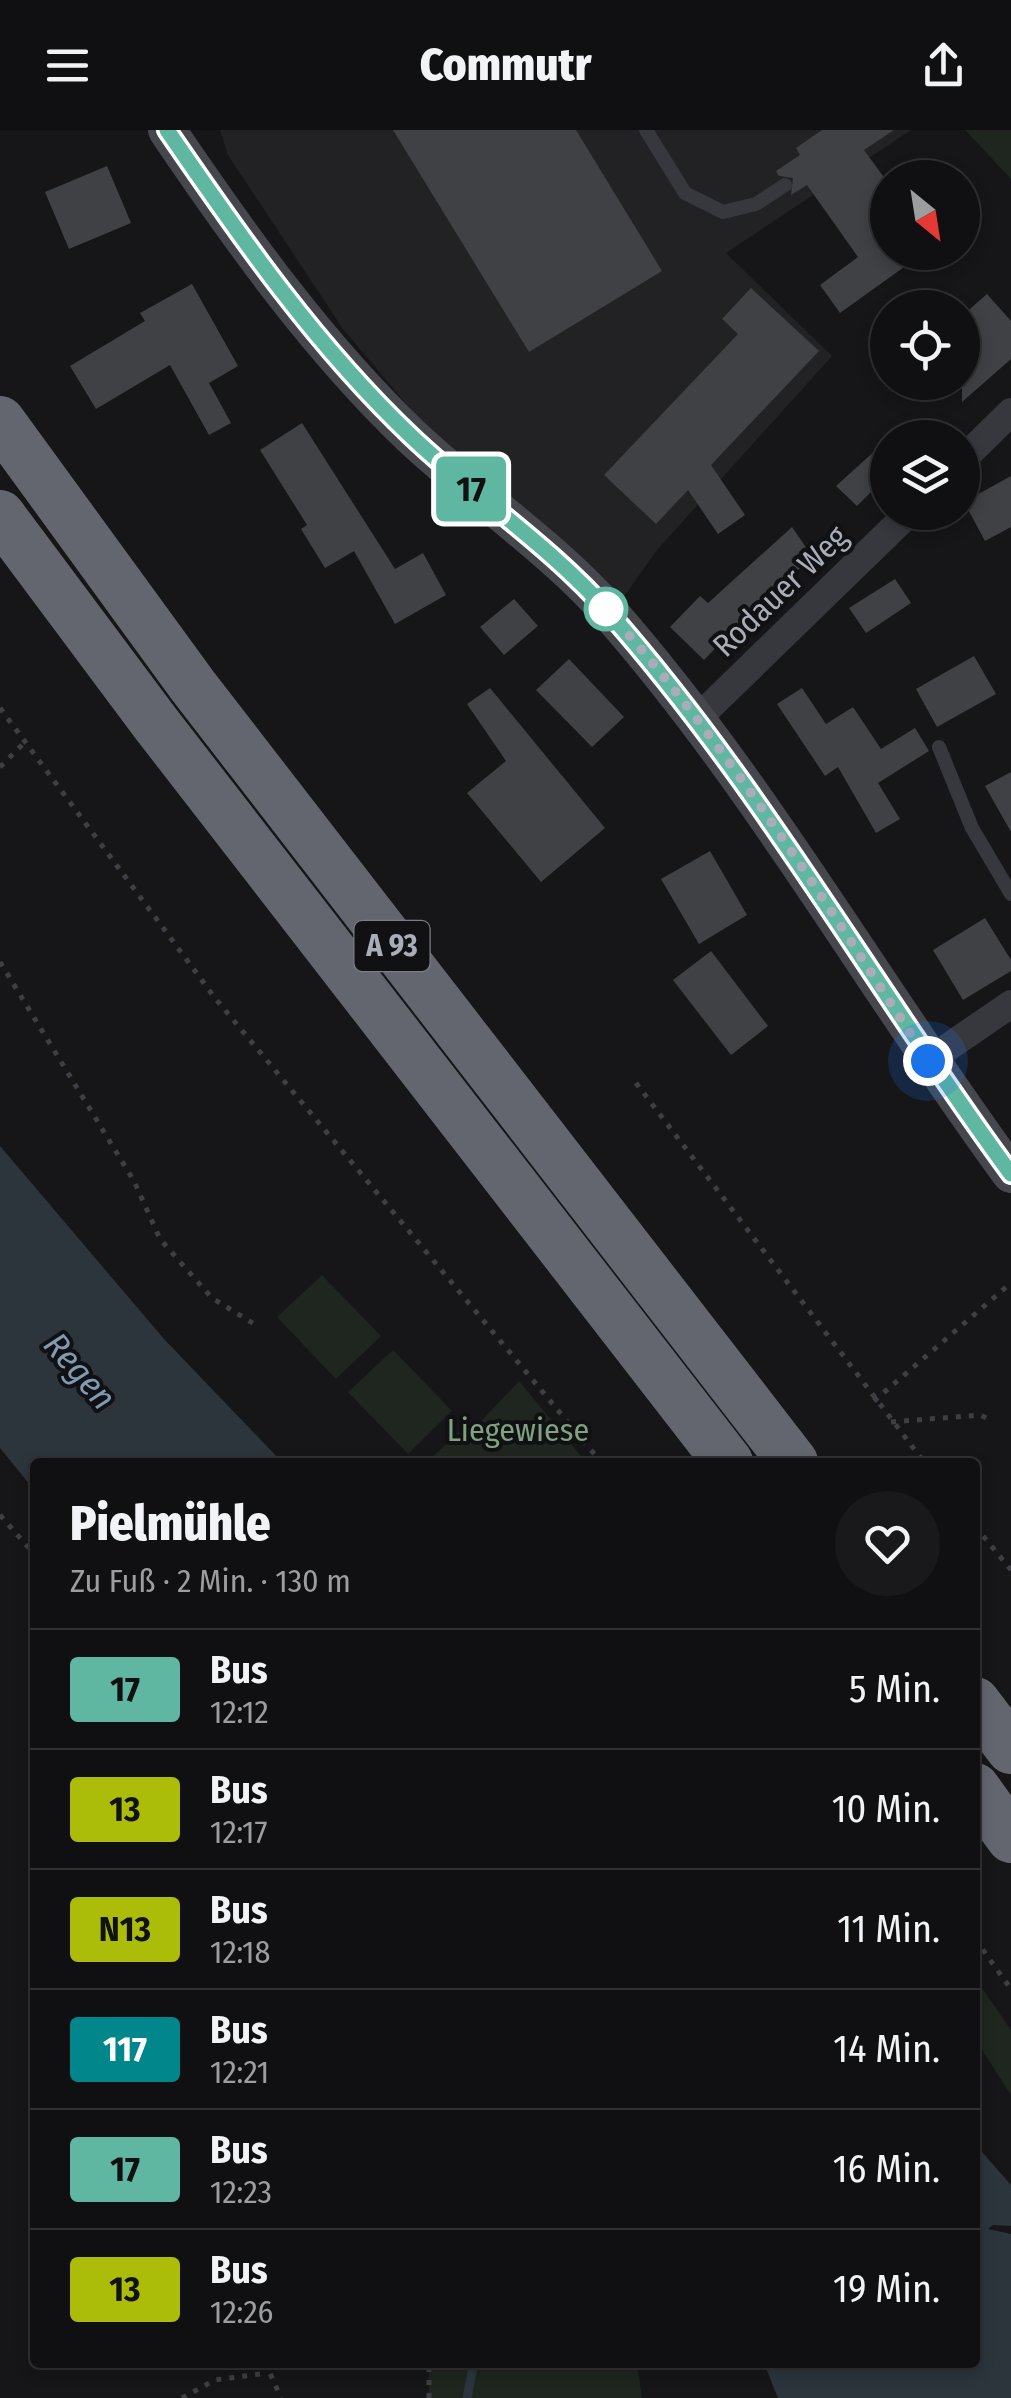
<!DOCTYPE html>
<html lang="de">
<head>
<meta charset="utf-8">
<style>
	:root { --surface:#101012; --page:#19191b; --text:#f1f3f6; --muted:#9c9d9f; --line:#303032 }
	body { margin:0; font-family:"Fira Sans Condensed",sans-serif; background:var(--page); color:var(--text); height:100vh; display:flex; flex-direction:column; font-size:38px; white-space:nowrap }
	* { box-sizing:border-box; margin:0 }
	p { font-size:32px; color:var(--muted) }
	.icon { flex:none; width:55px; height:55px; fill:none; stroke:currentColor; stroke-width:2; stroke-linecap:round; stroke-linejoin:round }
	.map { position:relative; flex:1; overflow:hidden }
	.panel { position:absolute; left:30px; top:1328px; width:950px; height:910px; display:flex; flex-direction:column; background:var(--surface); border-radius:10px; box-shadow:0 5px 15px #0003,0 0 0 2px var(--line) }
	.panel>* { flex:none }
	.badge { padding:0 20px; border-radius:8px; font-size:35px; line-height:65px }
	.needle { width:65px; rotate:150deg }
	.controls { position:absolute; left:870px; top:30px; display:grid; gap:20px }
	.controls a { display:grid; place-items:center; width:110px; height:110px; border-radius:50%; background:var(--surface); box-shadow:0 5px 15px #0003,0 0 0 2px var(--line); font-size:50px }
	.you { position:absolute; width:50px; height:50px; margin:-25px; border:8px solid #fff; border-radius:50%; background:#1a73e8; box-shadow:0 0 0 15px #1a73e833 }
	.map>.badge { position:absolute; translate:-50% -50%; box-shadow:0 0 0 5px #fff }
	.round { display:grid; place-items:center; flex:none; width:105px; height:105px; border-radius:52px; background:var(--page) }
	.overview { display:flex; align-items:center; justify-content:space-between; height:170px; padding:0 40px }
	h1 { font-size:48px; font-weight:800; line-height:75px }
	ul { padding:0; list-style:none }
	li { display:flex; align-items:center; gap:30px; height:120px; padding:0 40px; border-top:2px solid var(--line) }
	li div { flex:1 }
	li b { display:block; font-size:38px }
	li em { font-style:normal }
	li .badge { min-width:110px; font-weight:700; text-align:center }
	header { display:flex; justify-content:space-between; align-items:center; height:130px; padding:0 40px; background:var(--surface); font-size:45px; font-weight:800 }
	.map>svg:first-child { display:block }
	.built { fill:#222225 }
	.green { fill:#1e261f }
	.water { fill:#2c353c }
	.lines { fill:none; stroke-linecap:round; stroke-linejoin:round }
	.stream { stroke:#2c353c; stroke-width:9 }
	.building { fill:#404145 }
	.path { stroke:#3d3f44; stroke-width:5; stroke-dasharray:5 8; stroke-linecap:butt }
	.lane { stroke:#37383d; stroke-width:14 }
	.street { stroke:#37383d; stroke-width:28 }
	.secondary { stroke:#45474d; stroke-width:38 }
	.highway { stroke:#63666e; stroke-width:50 }
	.line-casing { stroke:#fff; stroke-width:22 }
	.line { stroke:#5fb7a1; stroke-width:15 }
	.walk { stroke:#a8adb8; stroke-width:10; stroke-dasharray:0 18 }
	.stop-dot { fill:#fff; stroke:#5fb7a1; stroke-width:5 }
	.labels { text-anchor:middle; stroke-width:8; stroke-linejoin:round; paint-order:stroke }
	.shield { fill:#111113; stroke:#7b7e86; stroke-width:2.5 }
	.shield-label { font-size:30px; font-weight:bold; fill:#a8adb8 }
	.street-label { font-size:32px; fill:#a8adb8; stroke:#111113 }
	.park-label { font-size:32px; fill:#7fa381; stroke:#111113 }
	.water-label { font-size:35px; font-style:italic; fill:#7f9bb3; stroke:#111113 }
</style>
</head>
<body>
<header><svg class="icon" aria-label="menu" viewBox="0 0 24 24"><path d="M4 6h16M4 12h16M4 18h16"/></svg>Commutr<svg class="icon" aria-label="share" viewBox="0 0 24 24"><path d="M12 15V3M7 8l5-5 5 5M5 13v7h14v-7"/></svg></header>
<div class="map">
<svg width="1011" height="2268" viewBox="0 0 1011 2268">
	<rect width="100%" height="100%" fill="#161618"/>
	<path class="built" d="M220 0H911L726 123 832 226 658 419 623 468 429 301 343 199 228 25Z"/>
	<path class="green" d="M965 0H1011V49Z
		M322 1145 381 1206 336 1249 277 1187Z
		M393 1220 452 1281 408 1324 348 1262Z
		M519 1251 586 1332H427L464 1297 470 1303Z
		M975 1848 1011 1900V1965L975 1909Z
		M429 2232 637 2233 642 2268H429Z"/>
	<path class="water" d="M0 1016 164 1209 282 1332H35V1361L0 1318Z
		M975 2014 1011 2055V2096L993 2095 988 2099 1011 2104V2268H778L764 2233 975 2232Z"/>
	<g class="lines">
		<path class="stream" d="M467 2268 474 2232"/>
	</g>
	<path class="building" d="M393 0H576L662 141 529 222Z
		M822 0H894L864 20 888 53V122H925L840 183 820 155 858 127 807 55 791 65 793 48 779 46 776 41 800 25 796 18Z
		M107 36 131 93 69 119 45 62Z
		M192 154 238 236 209 253 231 293 209 305 170 235 96 279 70 236 145 191 140 183Z
		M751 158 819 221 711 335 745 385 718 404 688 360 656 394 604 345 738 204 722 189Z
		M987 164 1011 191V229L962 272V186Z
		M302 293 395 439 423 423 446 465 395 494 354 421 325 438 301 399 307 395 260 320Z
		M888 309V345L857 376 836 356Z
		M1011 346V397L985 411 964 372Z
		M792 397 814 429 793 443 797 447 757 483 753 479 704 530 670 497 700 466 708 473Z
		M895 449 911 473 866 503 849 478Z
		M514 469 538 496 504 525 480 497Z
		M974 526 996 564 937 597 916 559Z
		M569 529 624 587 592 617 536 560Z
		M490 558 605 698 541 752 467 663 506 631 467 574Z
		M802 558 826 594 853 577 881 619 915 598 929 621 878 653 900 689 876 703 838 637 825 646 777 574Z
		M1011 642V702L985 656Z
		M710 721 747 785 699 814 661 749Z
		M985 788 1011 830V841L963 870 933 820Z
		M711 821 768 896 731 925 673 850Z"/>
	<g class="lines">
		<path class="path" d="M0 578 215 868 601 1332
			M0 637 25 612
			M0 832 134 1051 160 1109 212 1168 259 1197
			M636 953 924 1332
			M874 1271 1011 1153
			M891 1292 980 1285 993 1291
			M0 1385 35 1425
			M975 1396 1011 1440
			M975 1809 1011 1859
			M265 2232 281 2268
			M182 2268 215 2250 267 2243
			M429 2268V2232"/>
		<path class="lane" d="M646 0 685 63 723 82 756 74 785 55
			M939 617 972 698 1011 764"/>
		<path class="street" d="M962 330 1011 282
			M698 588 910 382
			M928 931 1011 874"/>
		<path class="secondary" d="M167 0C241 109 317 216 412 307 475 366 554 419 610 483 762 657 874 858 1011 1044"/>
		<path class="highway" d="M0 291 193 556 793 1332
			M0 385 156 594 728 1332
			M975 1572 1011 1619
			M975 1658 1011 1708"/>
	</g>
	<g class="lines">
		<g class="line-casing">
			<path id="line" d="M167 0C241 108 316 216 412 307 475 367 553 418 610 484 762 657 874 858 1011 1044"/>
		</g>
		<use href="#line" class="line"/>
		<path class="walk" d="M606 479C730 617 827 775 928 931"/>
	</g>
	<circle class="stop-dot" cx="606" cy="479" r="20"/>
	<g class="labels">
		<rect class="shield" x="354.5" y="791" width="75" height="50" rx="8"/>
		<g class="shield-label">
			<text x="392" y="826">A 93</text>
		</g>
		<g class="street-label">
			<text transform="translate(780 461) rotate(-44)" y="11">Rodauer Weg</text>
		</g>
		<g class="park-label">
			<text x="518" y="1311">Liegewiese</text>
		</g>
		<g class="water-label">
			<text transform="translate(80 1241) rotate(49)" y="12">Regen</text>
		</g>
	</g>
</svg>
<div class="controls">
<a><svg class="needle" viewBox="-14 -14 28 28"><path d="M0-13l5 13h-10z" fill="#e53935"/><path d="M0 13l5-13h-10z" fill="#9c9d9f"/></svg></a>
<a><svg class="icon" aria-label="locate" viewBox="0 0 24 24"><circle cx="12" cy="12" r="6"/><path d="M12 2v4M12 18v4M2 12h4M18 12h4"/></svg></a>
<a><svg class="icon" aria-label="layers" viewBox="0 0 24 24"><path d="M12 4l9 5-9 5-9-5zM3 14l9 5 9-5"/></svg></a>
</div>
<div class="you" style="left:928px;top:931px"></div>
<b class="badge" style="left:471px;top:359px;background:#5fb7a1;color:#111">17</b>
<section class="panel">
<div class="overview"><div><h1>Pielmühle</h1><p>Zu Fuß · 2 Min. · 130 m</p></div><a class="round"><svg class="icon" aria-label="heart" viewBox="0 0 24 24"><path d="M12 20l-8-8c-3-5 5-10 8-4 3-6 11-1 8 4z"/></svg></a></div>
<ul>
<li><span class="badge" style="background:#5fb7a1;color:#111">17</span><div><b>Bus</b><p>12:12</p></div><em>5 Min.</em></li>
<li><span class="badge" style="background:#abbd09;color:#111">13</span><div><b>Bus</b><p>12:17</p></div><em>10 Min.</em></li>
<li><span class="badge" style="background:#abbd09;color:#111">N13</span><div><b>Bus</b><p>12:18</p></div><em>11 Min.</em></li>
<li><span class="badge" style="background:#00868b;color:#fff">117</span><div><b>Bus</b><p>12:21</p></div><em>14 Min.</em></li>
<li><span class="badge" style="background:#5fb7a1;color:#111">17</span><div><b>Bus</b><p>12:23</p></div><em>16 Min.</em></li>
<li><span class="badge" style="background:#abbd09;color:#111">13</span><div><b>Bus</b><p>12:26</p></div><em>19 Min.</em></li>
</ul>
</section>
</div>
</body>
</html>
